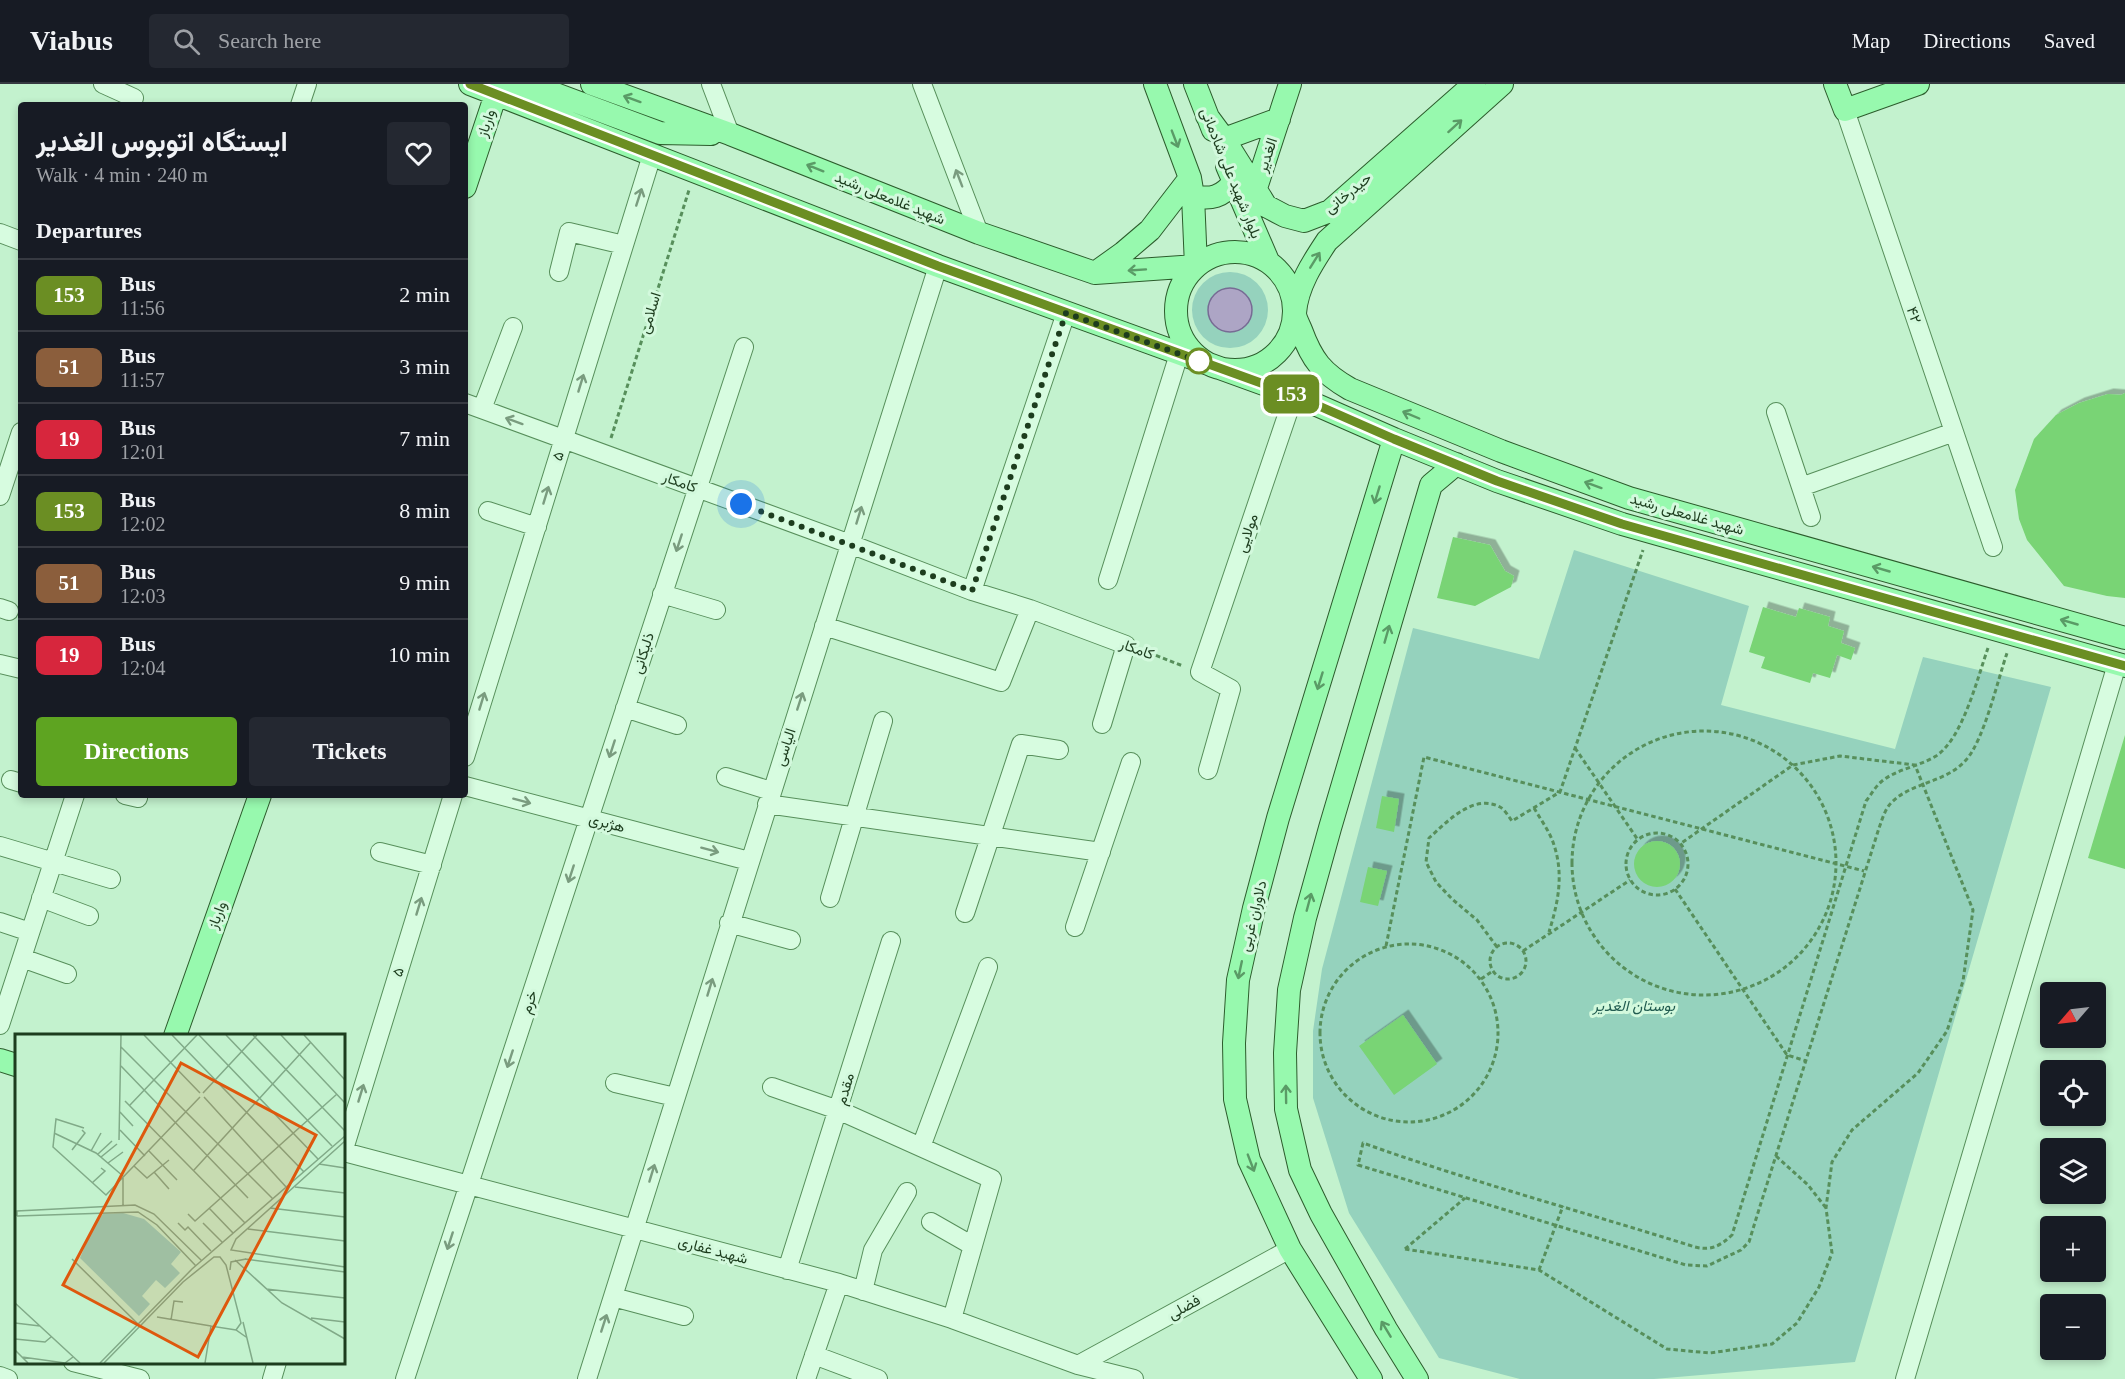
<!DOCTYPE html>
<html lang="en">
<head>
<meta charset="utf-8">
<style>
	:root { --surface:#171b24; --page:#242831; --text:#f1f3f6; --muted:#9ea1a6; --line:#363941; --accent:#5ea421 }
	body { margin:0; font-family:"Times New Roman",Vazirmatn,serif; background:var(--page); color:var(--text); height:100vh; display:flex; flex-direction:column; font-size:22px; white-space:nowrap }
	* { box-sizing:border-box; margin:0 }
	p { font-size:20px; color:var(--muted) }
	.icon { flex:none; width:33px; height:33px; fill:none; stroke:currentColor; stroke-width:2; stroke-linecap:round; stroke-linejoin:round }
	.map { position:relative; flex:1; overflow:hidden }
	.side { position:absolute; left:18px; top:18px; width:450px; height:696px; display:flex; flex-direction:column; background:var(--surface); border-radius:6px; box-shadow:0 3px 9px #0003 }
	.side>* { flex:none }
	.badge { padding:0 12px; border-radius:9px; font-size:21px; line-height:39px }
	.needle { width:39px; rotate:242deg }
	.buttons { position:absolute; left:2040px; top:898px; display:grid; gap:12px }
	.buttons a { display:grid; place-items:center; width:66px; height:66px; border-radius:6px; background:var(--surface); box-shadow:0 3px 9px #0003; font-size:30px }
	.you { position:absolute; width:30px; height:30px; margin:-15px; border:4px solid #fff; border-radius:50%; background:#1a73e8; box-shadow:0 0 0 9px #1a73e833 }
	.map>.badge { position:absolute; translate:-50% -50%; box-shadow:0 0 0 3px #fff }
	h2 { padding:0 18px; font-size:22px; line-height:54px }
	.round { display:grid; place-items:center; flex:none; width:63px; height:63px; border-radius:6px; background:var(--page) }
	.head { display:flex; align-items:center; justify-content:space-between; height:102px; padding:0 18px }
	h1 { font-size:28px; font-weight:700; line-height:45px }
	.cta { display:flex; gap:12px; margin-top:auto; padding:12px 18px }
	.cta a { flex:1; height:69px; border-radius:6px; background:var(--accent); color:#fff; font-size:24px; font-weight:700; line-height:69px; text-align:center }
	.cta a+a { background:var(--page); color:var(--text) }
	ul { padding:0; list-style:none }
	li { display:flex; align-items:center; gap:18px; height:72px; padding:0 18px; border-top:2px solid var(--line) }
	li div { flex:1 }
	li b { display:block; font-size:22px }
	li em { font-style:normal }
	li .badge { min-width:66px; font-weight:700; text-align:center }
	header { display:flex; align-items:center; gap:36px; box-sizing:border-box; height:84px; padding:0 30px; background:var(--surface); border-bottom:2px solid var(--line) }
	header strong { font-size:28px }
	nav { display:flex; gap:33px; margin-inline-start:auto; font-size:21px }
	.search { width:420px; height:54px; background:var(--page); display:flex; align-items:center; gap:15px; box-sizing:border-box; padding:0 21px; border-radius:6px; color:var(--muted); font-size:22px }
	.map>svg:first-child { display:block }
	.green { fill:#95d2bd }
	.water { fill:#ada5c5; stroke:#776b94; stroke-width:1.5 }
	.building { fill:#79d475; filter:url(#shadow) }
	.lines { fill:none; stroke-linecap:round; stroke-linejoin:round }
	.minor-casing { stroke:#578f5b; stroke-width:20 }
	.major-casing { stroke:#2c5c2c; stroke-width:24 }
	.path { stroke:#578f5b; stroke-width:3; stroke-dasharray:4.5 3; stroke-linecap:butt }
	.minor { stroke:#d7fce0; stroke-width:18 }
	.major { stroke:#97f9ae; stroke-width:22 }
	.oneway { stroke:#5a9b66 }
	.oneway2 { stroke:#7a9c7f }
	.line-casing { stroke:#fff; stroke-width:14 }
	.line { stroke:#6b8e23; stroke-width:9 }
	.walk { stroke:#1d3d1e; stroke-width:6; stroke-dasharray:0 10.8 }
	.stop-dot { fill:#fff; stroke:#6b8e23; stroke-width:3 }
	.labels { text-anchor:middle; stroke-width:6; stroke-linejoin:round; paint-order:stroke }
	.street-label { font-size:15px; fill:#1d3d1e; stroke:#d3f9dd }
	.park-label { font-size:15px; font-style:italic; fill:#215c50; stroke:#d3f9dd }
	.inset-road { fill:none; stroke:#81aa88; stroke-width:1.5 }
	.view { fill:#de580d; fill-opacity:0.15; stroke:#de580d; stroke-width:3 }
	.inset-edge { fill:none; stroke:#1d3d1e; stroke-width:3 }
</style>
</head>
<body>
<header>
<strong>Viabus</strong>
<div class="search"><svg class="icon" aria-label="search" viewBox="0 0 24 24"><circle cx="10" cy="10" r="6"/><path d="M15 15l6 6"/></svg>Search here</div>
<nav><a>Map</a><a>Directions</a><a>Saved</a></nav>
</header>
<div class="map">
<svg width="2125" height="1295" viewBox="0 0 2125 1295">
	<defs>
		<filter id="shadow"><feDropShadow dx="5.5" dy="-5.5" stdDeviation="0" flood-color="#0004"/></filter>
	</defs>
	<rect width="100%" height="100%" fill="#c3f2ce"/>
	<path class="green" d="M1192 226a38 38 0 1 1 76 0a38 38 0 1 1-76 0Z
		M1574 466 1749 522 1721 621 1895 665 1923 573 2051 603 1855 1278 1654 1295H1520L1439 1274 1349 1129 1313 1014V947L1322 885 1413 544 1539 575Z"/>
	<path class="water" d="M1208 226a22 22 0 1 1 44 0a22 22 0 1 1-44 0Z"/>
	<path class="building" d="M2125 309V514L2107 512 2064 502 2027 456 2019 435 2015 406 2034 355 2056 331 2079 319 2108 310 2121 311Z
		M1453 453 1490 461 1505 487 1514 492 1511 503 1475 522 1437 514Z
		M1763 523 1796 533 1799 524 1830 533 1828 542 1844 547 1841 559 1855 564 1851 576 1837 571 1830 594 1813 589 1810 599 1761 584 1765 573 1749 568Z
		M2125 651V785L2088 774Z
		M1382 712 1399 715 1394 748 1376 744Z
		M1634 780a23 23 0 1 1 46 0a23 23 0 1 1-46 0Z
		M1368 783 1387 787 1378 822 1360 818Z
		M1403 931 1437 980 1394 1011 1359 962Z"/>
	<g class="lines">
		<g class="minor-casing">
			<path id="minor" d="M103 0 134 14
				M711 0 730 50
				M922 0 979 149
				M300 21 307 0
				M1845 26 1993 463
				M0 149 21 157
				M559 188 569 148 624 161
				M465 319 850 460 972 507 1030 525 1126 561 1102 640
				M482 325 513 243
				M1776 328 1801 403 1954 348
				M1801 403 1811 433
				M0 412 21 348
				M488 427 537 443
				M1108 496 1179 270
				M972 507 1066 229
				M662 510 716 526
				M0 524 9 527
				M824 542 1001 598 1030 525
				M0 580 21 585
				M625 624 677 641
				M465 673 652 71
				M1208 686 1231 605 1200 588 1294 311
				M726 693 771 707
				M11 696 21 699
				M465 702 749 777
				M125 711 138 714
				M767 720 1101 768
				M0 762 111 795
				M380 768 432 781
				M41 814 89 832
				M830 814 883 637
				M965 829 1021 660 1059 666
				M0 838 30 848
				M729 839 791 856
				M1075 843 1131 678
				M22 874 67 890
				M0 941 75 711
				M615 999 675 1013
				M772 1003 838 1026 992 1095 952 1235
				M921 1063 988 883
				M344 1065 453 711
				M344 1068 839 1199 952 1235 1078 1281 1134 1295
				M931 1138 973 1162
				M787 1186 891 857
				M863 1207 873 1166 907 1108
				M613 1213 684 1232
				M814 1271 878 1295
				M73 1278 140 1295
				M1078 1281 1290 1165
				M0 1292 8 1295
				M272 1295 277 1278
				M405 1295 744 263
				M587 1295 938 182
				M806 1295 839 1199
				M1905 1295 2117 580"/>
		</g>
		<g class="major-casing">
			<path id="major" d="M470 0 938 182 1294 311 1394 355 1497 397 1622 440 2125 582
				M592 0 730 50 979 149 1095 189 1196 182 1193 112 1190 94 1155 0
				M1195 0 1213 46
				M1502 0 1327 157C1313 178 1297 202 1295 229 1295 234 1299 241 1301 246 1312 276 1322 289 1350 305L1501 367 1629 414 2125 554
				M1835 0 1845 26 1918 0
				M1207 32 1224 55 1266 122 1285 132 1304 137 1330 127 1474 0
				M1224 55 1279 35
				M1227 82 1268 177
				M465 103 496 10 534 2 660 49 711 50
				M1255 107 1290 0
				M1193 112C1211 116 1222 113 1234 98
				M1176 227a59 59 0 1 1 118 0a59 59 0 1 1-118 0Z
				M1095 189 1123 169 1150 146 1190 94
				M175 952 260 711
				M0 976 16 981
				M1371 1295 1290 1165 1249 1076 1235 1015 1234 959 1238 896 1254 824 1278 734 1394 355
				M1417 1295 1386 1245 1321 1130 1300 1086 1286 1025 1285 969 1289 906 1305 834 1330 744 1431 401 1456 380"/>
		</g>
		<path class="path" d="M611 354 689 106
			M1988 564C1977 595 1963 654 1936 672 1918 683 1896 685 1881 698 1875 703 1871 711 1866 717L1732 1151C1720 1162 1711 1167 1695 1163 1584 1128 1472 1098 1363 1059L1358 1081 1686 1181 1707 1182 1741 1166 1749 1158 1756 1135 1879 744C1882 736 1885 725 1891 719 1911 698 1946 699 1966 676 1984 656 1998 595 2007 569
			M1142 566 1183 582
			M1572 779a132 132 0 1 1 264 0a132 132 0 1 1-264 0Z
			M1575 664 1638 756
			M1534 724C1541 736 1550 748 1554 761 1564 791 1558 819 1549 848
			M1626 780a31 31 0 1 1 62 0a31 31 0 1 1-62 0Z
			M1675 805 1787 971 1806 977
			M1490 877a18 18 0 1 1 36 0a18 18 0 1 1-36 0Z
			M1320 949a89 89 0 1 1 178 0a89 89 0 1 1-178 0Z
			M1386 862 1424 673 1864 787
			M1497 863 1477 836 1452 815 1436 798 1426 778 1429 754C1447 738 1473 709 1500 723 1504 725 1509 733 1512 737L1560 708 1643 466
			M1523 867 1630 796
			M1481 895 1493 887
			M1776 1072 1808 1101 1826 1124
			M1405 1165 1539 1186 1667 1265 1710 1269 1772 1260 1797 1239 1819 1203 1832 1169 1826 1124 1832 1078 1852 1046 1918 989 1947 947 1963 897 1973 826 1915 681 1840 672 1793 681 1680 760
			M1405 1165 1465 1114
			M1539 1186 1563 1122"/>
		<use href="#minor" class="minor"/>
		<use href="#major" class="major"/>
	</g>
	<defs><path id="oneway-shaft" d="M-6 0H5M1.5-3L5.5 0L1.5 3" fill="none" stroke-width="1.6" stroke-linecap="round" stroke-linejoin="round" transform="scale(1.5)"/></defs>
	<g class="oneway">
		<use href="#oneway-shaft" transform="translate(632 15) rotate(-160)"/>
		<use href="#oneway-shaft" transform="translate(1455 42) rotate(-42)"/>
		<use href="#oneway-shaft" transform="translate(1175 55) rotate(69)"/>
		<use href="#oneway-shaft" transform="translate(815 84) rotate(-158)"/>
		<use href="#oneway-shaft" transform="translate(1315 176) rotate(-58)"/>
		<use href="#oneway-shaft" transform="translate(1137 186) rotate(176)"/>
		<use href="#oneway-shaft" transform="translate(1411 331) rotate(-157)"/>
		<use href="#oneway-shaft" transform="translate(1593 401) rotate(-160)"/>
		<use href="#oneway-shaft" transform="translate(1377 411) rotate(107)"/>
		<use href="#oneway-shaft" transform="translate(1881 485) rotate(-164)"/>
		<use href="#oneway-shaft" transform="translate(2069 538) rotate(-164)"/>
		<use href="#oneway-shaft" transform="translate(1387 550) rotate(-74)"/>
		<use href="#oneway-shaft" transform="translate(1320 597) rotate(107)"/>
		<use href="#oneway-shaft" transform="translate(1309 818) rotate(-75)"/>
		<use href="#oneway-shaft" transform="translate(1240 886) rotate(102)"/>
		<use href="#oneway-shaft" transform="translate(1286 1010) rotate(-91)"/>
		<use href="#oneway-shaft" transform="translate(1251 1079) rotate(69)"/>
		<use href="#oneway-shaft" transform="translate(1386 1245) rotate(-121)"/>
	</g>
	<g class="oneway2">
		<use href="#oneway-shaft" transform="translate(959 94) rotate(-111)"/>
		<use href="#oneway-shaft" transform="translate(639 113) rotate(-72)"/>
		<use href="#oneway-shaft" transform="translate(581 299) rotate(-73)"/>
		<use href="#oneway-shaft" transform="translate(514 337) rotate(-160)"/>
		<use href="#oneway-shaft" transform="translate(546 411) rotate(-73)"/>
		<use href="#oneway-shaft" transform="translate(859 431) rotate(-73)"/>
		<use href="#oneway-shaft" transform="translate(679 459) rotate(108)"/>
		<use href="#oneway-shaft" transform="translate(482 617) rotate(-73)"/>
		<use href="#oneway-shaft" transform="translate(800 617) rotate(-72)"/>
		<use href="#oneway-shaft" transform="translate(612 665) rotate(108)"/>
		<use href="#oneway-shaft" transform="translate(522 717) rotate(15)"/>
		<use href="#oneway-shaft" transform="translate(710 766) rotate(15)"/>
		<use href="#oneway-shaft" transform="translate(571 790) rotate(108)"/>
		<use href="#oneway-shaft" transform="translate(419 822) rotate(-73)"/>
		<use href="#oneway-shaft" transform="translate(710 903) rotate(-73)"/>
		<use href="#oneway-shaft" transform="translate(510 975) rotate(108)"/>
		<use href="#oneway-shaft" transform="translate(361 1009) rotate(-73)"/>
		<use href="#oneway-shaft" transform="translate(652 1089) rotate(-73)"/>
		<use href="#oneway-shaft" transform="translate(450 1157) rotate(108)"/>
		<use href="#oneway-shaft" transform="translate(604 1239) rotate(-72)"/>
	</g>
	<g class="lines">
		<g class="line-casing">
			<path id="line" d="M470 0 938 182 1294 311 1394 355 1497 397 1622 440 2125 582"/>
		</g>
		<use href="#line" class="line"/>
		<path class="walk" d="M741 420 972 507 1066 229 1199 277"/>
	</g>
	<circle class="stop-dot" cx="1199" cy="277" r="12"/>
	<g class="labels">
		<g class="street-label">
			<text transform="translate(486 39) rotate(-72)" y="5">وارباز</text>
			<text transform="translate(1267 71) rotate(-72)" y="5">الغدیر</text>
			<text transform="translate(1231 89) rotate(68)" y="5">بلوار شهید علی شادمانی</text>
			<text transform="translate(1348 109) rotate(-39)" y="5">حیدرخانی</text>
			<text transform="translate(890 114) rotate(22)" y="5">شهید غلامعلی رشید</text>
			<text transform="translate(650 229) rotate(-73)" y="5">اسلامی</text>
			<text transform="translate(1914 231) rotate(71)" y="5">۴۲</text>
			<text transform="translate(558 372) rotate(-73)" y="5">۵</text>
			<text transform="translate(680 398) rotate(20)" y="5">کامکار</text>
			<text transform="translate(1687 430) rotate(16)" y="5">شهید غلامعلی رشید</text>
			<text transform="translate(1247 449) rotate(-71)" y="5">مولایی</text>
			<text transform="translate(1137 565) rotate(20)" y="5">کامکار</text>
			<text transform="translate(643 569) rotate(-72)" y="5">ذلیکانی</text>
			<text transform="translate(785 663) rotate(-72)" y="5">الیاسی</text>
			<text transform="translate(607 739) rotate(15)" y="5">هژبری</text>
			<text transform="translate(217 831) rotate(-70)" y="5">وارباز</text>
			<text transform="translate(1253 832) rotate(-76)" y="5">دلاوران غربی</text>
			<text transform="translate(398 888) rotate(-73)" y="5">۵</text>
			<text transform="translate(529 918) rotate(-72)" y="5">خرم</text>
			<text transform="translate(845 1005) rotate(-74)" y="5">مقدم</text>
			<text transform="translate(713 1166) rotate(15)" y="5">شهید غفاری</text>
			<text transform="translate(1184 1223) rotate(-29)" y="5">فضلی</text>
		</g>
		<g class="park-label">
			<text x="1634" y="927">بوستان الغدیر</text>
		</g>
	</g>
	<g transform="translate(15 950)">
		<rect width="330" height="330" fill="#c3f2ce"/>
		<path d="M108 179 129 185 166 218 156 230 165 239 150 254 141 246 127 262 135 270 124 282 65 224 79 191 88 180Z" fill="#95d2bd"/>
		<path class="inset-road" d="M129 1 185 59M157 1 289 138M184 1 303 125M211 1 317 112M238 1 330 97M266 1 330 69M289 1 330 46M106 13 258 165M106 32 233 164M188 59 242 1M189 63 272 154M110 67 230 189M115 71 182 1M105 78 118 92M69 94 41 85 38 113 91 161 185 63M105 96 130 122M39 99 81 119 108 142M104 106 106 1M330 107 221 205 216 216 330 233M57 116 70 99 67 96M76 117 86 99M134 117 162 146M83 120 97 107M86 123 102 110M93 129 108 118M304 130 330 134M119 132 132 144 154 126M179 136 296 8M139 138 154 155M108 144V171M77 149 90 137 86 134M280 153 330 159M194 174 218 199M255 174 330 183M173 180 180 187 322 60M2 182V177L120 171 139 180 187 227M2 182 123 178 142 191 181 232M163 189 170 196 173 193 196 217M188 189 208 209M233 195 330 207M57 225 123 290M230 225 330 238M220 226 267 269 330 305M215 236 216 228 231 225M251 255 330 264M0 269 65 329M142 283 196 292M296 284 330 288M156 286 159 267 168 268M228 288 238 329M0 289 25 292M0 305 30 308 36 303M0 316 13 329M7 323 50 329 58 323M85 329 177 235 330 102M89 329 168 248 199 223H205L211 231 226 289 221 296M190 329 196 292 221 296 231 303"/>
		<path class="view" d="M166 29 301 101 183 323 48 251Z"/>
		<rect width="330" height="330" class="inset-edge"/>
	</g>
</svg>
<div class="buttons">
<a><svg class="needle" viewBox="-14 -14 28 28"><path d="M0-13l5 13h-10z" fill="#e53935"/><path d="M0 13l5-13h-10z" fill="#9ea1a6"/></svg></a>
<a><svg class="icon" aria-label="locate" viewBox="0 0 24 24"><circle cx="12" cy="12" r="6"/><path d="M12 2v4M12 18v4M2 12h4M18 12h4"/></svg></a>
<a><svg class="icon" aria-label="layers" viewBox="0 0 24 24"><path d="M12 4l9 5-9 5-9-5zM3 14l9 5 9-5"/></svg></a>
<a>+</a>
<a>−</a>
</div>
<div class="you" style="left:741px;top:420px"></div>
<b class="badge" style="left:1291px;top:310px;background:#6b8e23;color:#fff">153</b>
<section class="side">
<div class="head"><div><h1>ایستگاه اتوبوس الغدیر</h1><p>Walk · 4 min · 240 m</p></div><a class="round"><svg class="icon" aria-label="heart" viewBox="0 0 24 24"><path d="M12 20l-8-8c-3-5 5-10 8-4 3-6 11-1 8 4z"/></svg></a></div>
<h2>Departures</h2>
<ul>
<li><span class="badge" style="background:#6b8e23;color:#fff">153</span><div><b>Bus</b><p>11:56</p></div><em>2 min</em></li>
<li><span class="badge" style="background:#8b5e3c;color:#fff">51</span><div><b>Bus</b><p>11:57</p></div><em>3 min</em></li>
<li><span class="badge" style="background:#d7263d;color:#fff">19</span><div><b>Bus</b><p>12:01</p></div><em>7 min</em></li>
<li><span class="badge" style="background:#6b8e23;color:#fff">153</span><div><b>Bus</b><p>12:02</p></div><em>8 min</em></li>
<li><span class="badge" style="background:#8b5e3c;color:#fff">51</span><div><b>Bus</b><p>12:03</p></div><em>9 min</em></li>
<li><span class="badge" style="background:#d7263d;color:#fff">19</span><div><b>Bus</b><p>12:04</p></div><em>10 min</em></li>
</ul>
<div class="cta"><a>Directions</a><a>Tickets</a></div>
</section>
</div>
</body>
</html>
